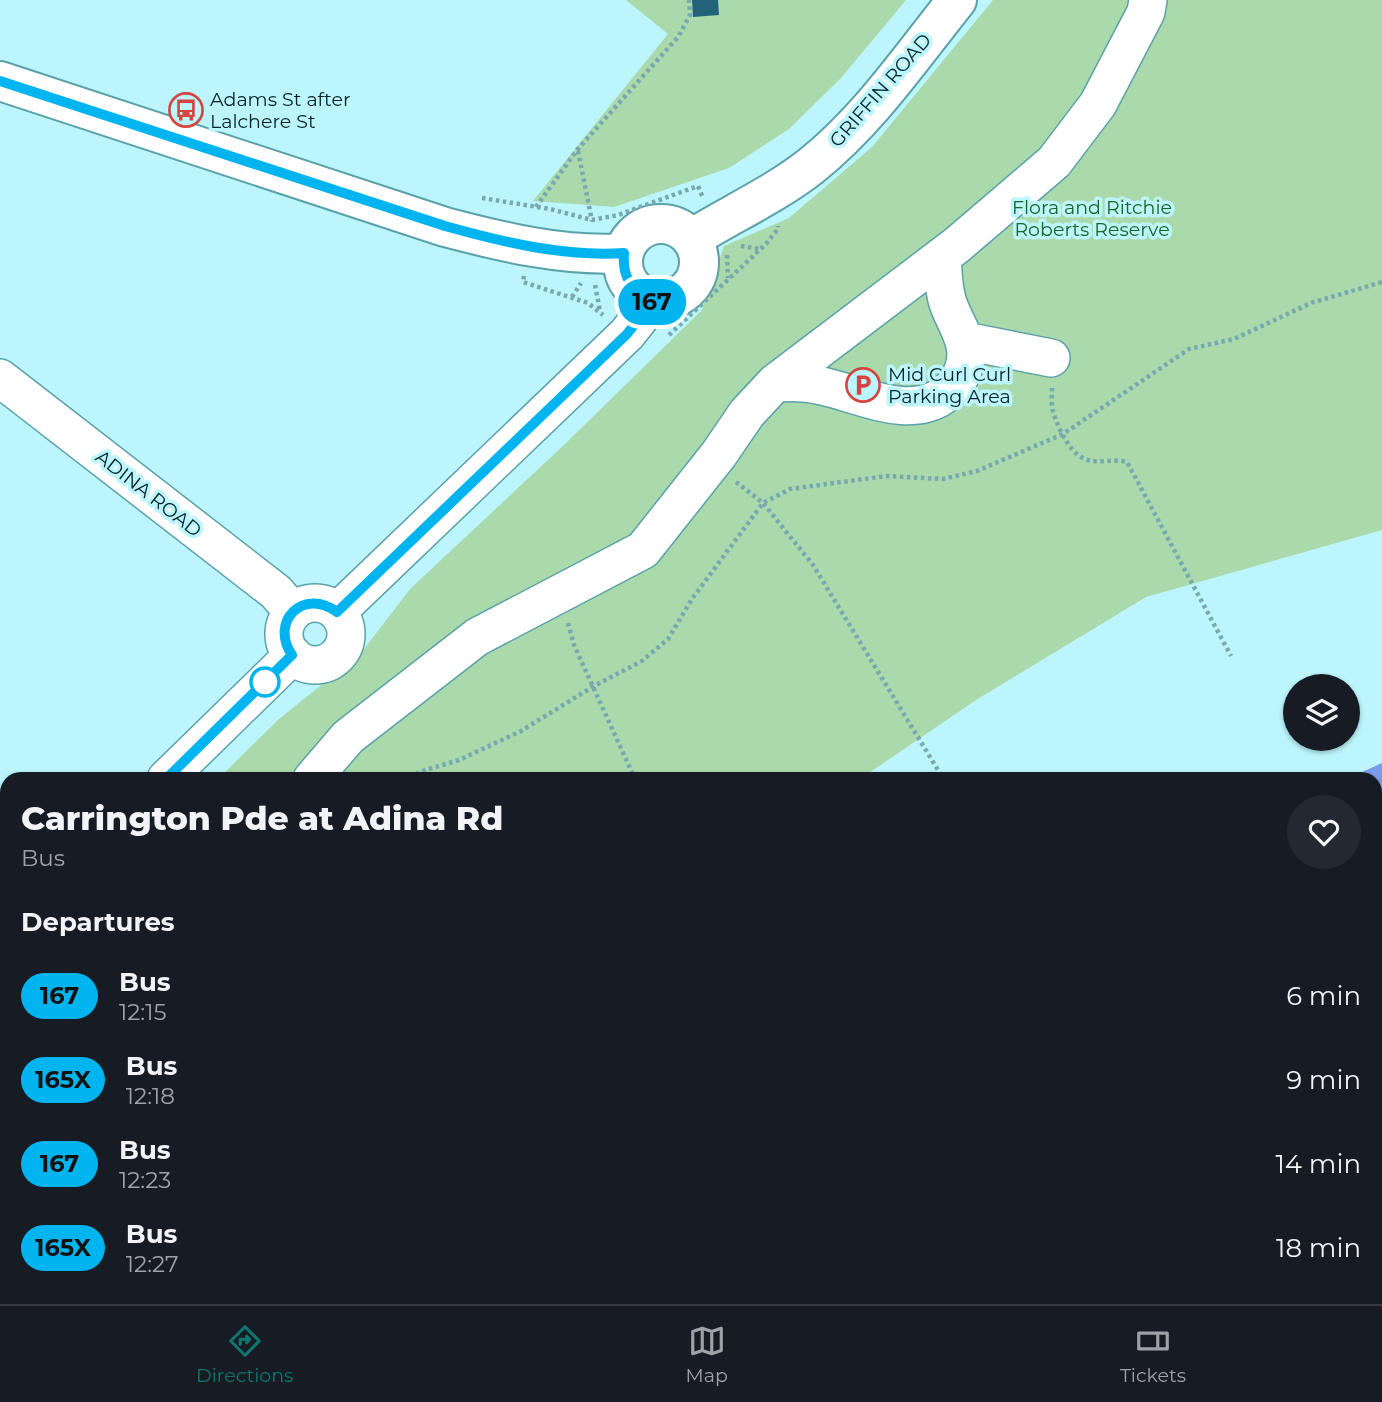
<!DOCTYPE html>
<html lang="en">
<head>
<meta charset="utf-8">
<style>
	:root { --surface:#171b24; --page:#242831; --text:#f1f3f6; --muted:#9ea1a6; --line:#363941; --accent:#0f766e }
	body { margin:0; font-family:Montserrat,sans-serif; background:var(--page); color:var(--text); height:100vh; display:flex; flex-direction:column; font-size:26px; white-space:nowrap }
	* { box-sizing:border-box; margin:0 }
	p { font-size:23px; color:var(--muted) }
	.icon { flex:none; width:38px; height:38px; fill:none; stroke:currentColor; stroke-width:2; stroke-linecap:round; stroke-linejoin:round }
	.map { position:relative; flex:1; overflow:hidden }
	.side { position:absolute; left:0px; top:772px; width:1382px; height:534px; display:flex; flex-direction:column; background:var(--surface); border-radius:21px 21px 0 0; box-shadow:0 2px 5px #0004 }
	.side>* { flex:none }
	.badge { padding:0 14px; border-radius:23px; font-size:24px; line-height:46px }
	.tools { position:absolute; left:1283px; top:674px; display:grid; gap:14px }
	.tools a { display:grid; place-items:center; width:77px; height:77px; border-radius:50%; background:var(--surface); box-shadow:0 2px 5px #0004; font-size:35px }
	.map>.badge { position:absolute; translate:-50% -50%; box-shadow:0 0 0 4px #fff }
	h2 { padding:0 21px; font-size:26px; line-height:63px }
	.round { display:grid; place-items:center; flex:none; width:74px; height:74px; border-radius:37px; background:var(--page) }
	.head { display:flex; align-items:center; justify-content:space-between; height:119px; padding:0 21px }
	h1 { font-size:33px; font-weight:800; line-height:52px }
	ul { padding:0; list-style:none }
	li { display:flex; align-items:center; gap:21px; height:84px; padding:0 21px }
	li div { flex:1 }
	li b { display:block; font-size:26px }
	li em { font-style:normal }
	li .badge { min-width:77px; font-weight:700; text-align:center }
	.menu { display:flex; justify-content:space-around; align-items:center; height:98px; border-top:2px solid var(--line); background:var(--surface); font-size:19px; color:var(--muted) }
	.menu a { display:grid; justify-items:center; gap:4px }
	.menu .selected { color:var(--accent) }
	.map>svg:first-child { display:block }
	.green { fill:#aad9ac }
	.water { fill:#7b9cec }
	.building { fill:#23637a }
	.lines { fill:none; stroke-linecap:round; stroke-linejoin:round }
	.minor-casing { stroke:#5aa1aa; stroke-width:40 }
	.major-casing { stroke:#5aa1aa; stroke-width:42 }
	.path { stroke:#79a9af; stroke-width:4.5; stroke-dasharray:3.5 3.5; stroke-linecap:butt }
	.minor { stroke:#fff; stroke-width:37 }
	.major { stroke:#fff; stroke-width:38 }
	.line-casing { stroke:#fff; stroke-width:16 }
	.line { stroke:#00b5ef; stroke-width:10 }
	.stop-dot { fill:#fff; stroke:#00b5ef; stroke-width:3.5 }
	.labels { text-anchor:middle; stroke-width:7; stroke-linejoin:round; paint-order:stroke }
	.street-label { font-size:19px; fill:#042327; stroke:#bcf5fc }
	.poi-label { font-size:19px; fill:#042327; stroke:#bcf5fc; text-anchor:start }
	.park-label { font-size:19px; fill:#186727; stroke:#bcf5fc }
</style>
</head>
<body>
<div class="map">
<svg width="1382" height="1304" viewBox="0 0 1382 1304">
	<rect width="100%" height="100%" fill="#bcf5fc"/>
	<path class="green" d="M626 0H906L841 78 789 129 729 168 614 207 533 201 668 34Z
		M993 0H1382V530L1146 597 976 700 860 779H218L279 719 361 653 410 589 564 445 702 310 724 246 789 218 872 147Z
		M7 980V1253L0 1258V987Z"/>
	<path class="water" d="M1382 763V1304H55L66 1298H1376V779H1347Z"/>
	<path class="building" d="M692 0H718L719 15 693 17Z"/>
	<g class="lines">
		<g class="minor-casing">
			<path id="minor" d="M965 341 1051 358
				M0 378 276 592 293 612
				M775 383C791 382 806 382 822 386 864 395 918 425 953 387 961 378 966 365 966 353 965 334 954 321 948 303 943 288 943 272 942 256
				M284 634a31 31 0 1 1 62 0a31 31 0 1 1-62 0Z
				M337 612 627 334 654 300
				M166 779 293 655
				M312 779 348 737 477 637 643 550 719 454 747 413 775 383 957 245 1054 162 1098 104 1146 12 1148 0
				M0 940 7 933"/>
		</g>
		<g class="major-casing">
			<path id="major" d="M0 81 445 227C502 242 564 257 624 253
				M623 262a38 38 0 1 1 76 0a38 38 0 1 1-76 0Z
				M691 239C731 214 774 195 811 166 868 121 912 56 957 0"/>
		</g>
		<path class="path" d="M578 151 592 221
			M482 198 550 209 592 220 618 215 698 186 703 198
			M536 207 577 150 678 37 690 15 689 0
			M741 246 760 249
			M727 255 728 278
			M524 276 523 282 588 303 603 315
			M595 285 600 311
			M572 297 581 283
			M669 335 766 244 778 229V226
			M1052 388C1052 395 1051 404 1053 411 1057 425 1068 451 1083 458 1096 465 1113 458 1127 462L1231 656
			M736 482 763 503 813 565 941 775
			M568 623 574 645 635 779
			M411 779 419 772 459 760 521 731 594 686 642 661 668 639 692 599 763 503 790 489 886 476 943 479 977 471 1063 434 1189 349 1234 339 1311 303 1382 282
			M0 1175 7 1171
			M0 1194 7 1198"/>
		<use href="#minor" class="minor"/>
		<use href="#major" class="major"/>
	</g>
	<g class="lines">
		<g class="line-casing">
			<path id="line" d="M0 81 445 226C502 242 564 257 624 253 622 277 631 291 654 300L627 334 337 612C304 587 269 621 292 655L166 779"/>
		</g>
		<use href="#line" class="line"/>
	</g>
	<defs>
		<g id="bus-ring" transform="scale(1.75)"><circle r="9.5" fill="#bcf5fc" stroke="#d44540" stroke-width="1.5"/><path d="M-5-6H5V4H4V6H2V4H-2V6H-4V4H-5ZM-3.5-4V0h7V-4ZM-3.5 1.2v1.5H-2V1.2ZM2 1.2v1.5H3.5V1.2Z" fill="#d44540"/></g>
		<g id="parking-ring" transform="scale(1.75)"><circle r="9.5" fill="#bcf5fc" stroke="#d44540" stroke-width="1.5"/><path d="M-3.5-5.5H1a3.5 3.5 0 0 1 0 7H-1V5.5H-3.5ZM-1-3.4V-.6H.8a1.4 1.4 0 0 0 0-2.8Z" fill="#d44540"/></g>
	</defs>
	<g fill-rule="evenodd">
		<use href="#bus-ring" x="186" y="110"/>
		<use href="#parking-ring" x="863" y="385"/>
	</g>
	<circle class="stop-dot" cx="265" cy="682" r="14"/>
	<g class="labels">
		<g class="street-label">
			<text transform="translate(880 90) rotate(-49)" y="7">GRIFFIN ROAD</text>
			<text transform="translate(149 493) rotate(38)" y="7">ADINA ROAD</text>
		</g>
		<g class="poi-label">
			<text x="210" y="106">Adams St after<tspan x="210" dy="22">Lalchere St</tspan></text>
			<text x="888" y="381">Mid Curl Curl<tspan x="888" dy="22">Parking Area</tspan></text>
		</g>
		<g class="park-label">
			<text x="1092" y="214">Flora and Ritchie<tspan x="1092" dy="22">Roberts Reserve</tspan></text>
		</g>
	</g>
</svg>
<div class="tools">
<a><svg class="icon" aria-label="layers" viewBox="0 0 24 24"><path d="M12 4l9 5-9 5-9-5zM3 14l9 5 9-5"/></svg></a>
</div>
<b class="badge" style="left:652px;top:302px;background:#00b5ef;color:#111">167</b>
<section class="side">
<div class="head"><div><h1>Carrington Pde at Adina Rd</h1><p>Bus</p></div><a class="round"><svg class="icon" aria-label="heart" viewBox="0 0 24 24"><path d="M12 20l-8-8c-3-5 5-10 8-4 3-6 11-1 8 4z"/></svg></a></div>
<h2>Departures</h2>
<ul>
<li><span class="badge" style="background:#00b5ef;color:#111">167</span><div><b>Bus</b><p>12:15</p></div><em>6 min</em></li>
<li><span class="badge" style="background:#00b5ef;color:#111">165X</span><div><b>Bus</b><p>12:18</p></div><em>9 min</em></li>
<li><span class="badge" style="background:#00b5ef;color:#111">167</span><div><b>Bus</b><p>12:23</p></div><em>14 min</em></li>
<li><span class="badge" style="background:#00b5ef;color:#111">165X</span><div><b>Bus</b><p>12:27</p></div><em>18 min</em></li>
</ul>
</section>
</div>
<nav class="menu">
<a class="selected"><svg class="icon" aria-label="directions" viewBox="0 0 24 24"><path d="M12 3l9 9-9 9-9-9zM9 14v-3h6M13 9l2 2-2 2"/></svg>Directions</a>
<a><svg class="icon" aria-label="map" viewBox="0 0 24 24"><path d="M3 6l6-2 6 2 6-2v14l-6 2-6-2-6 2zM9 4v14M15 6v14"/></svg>Map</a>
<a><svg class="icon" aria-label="tickets" viewBox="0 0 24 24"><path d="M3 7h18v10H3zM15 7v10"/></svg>Tickets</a>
</nav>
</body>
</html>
